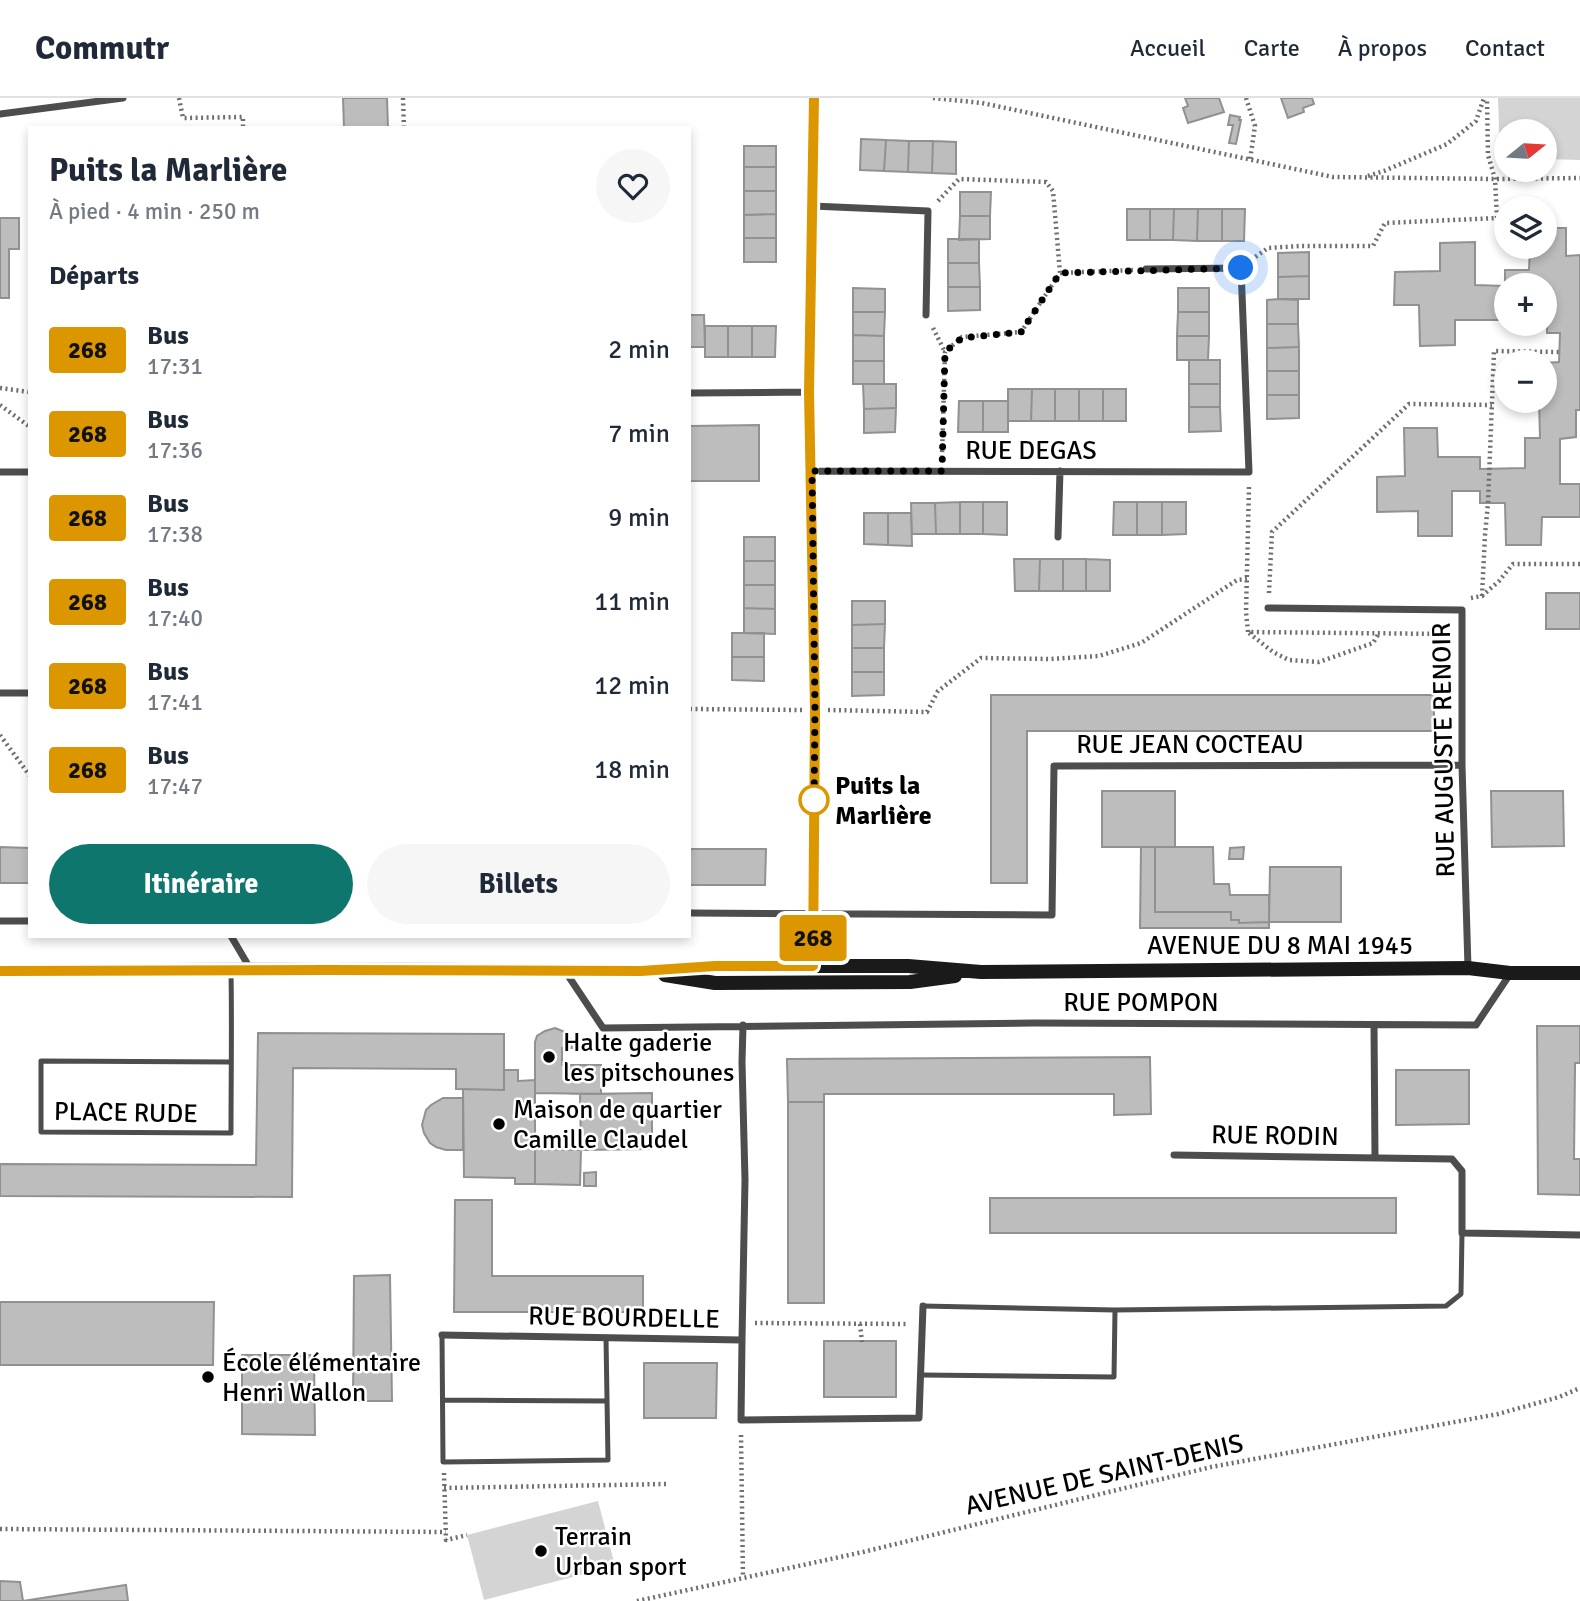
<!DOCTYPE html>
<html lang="fr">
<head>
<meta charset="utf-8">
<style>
	:root { --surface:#fff; --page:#f6f6f7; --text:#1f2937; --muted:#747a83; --line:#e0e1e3; --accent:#0f766e }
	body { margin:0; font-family:Signika,sans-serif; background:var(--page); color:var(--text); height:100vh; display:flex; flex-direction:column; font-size:26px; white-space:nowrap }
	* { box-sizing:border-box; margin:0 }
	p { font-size:23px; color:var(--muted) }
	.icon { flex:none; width:38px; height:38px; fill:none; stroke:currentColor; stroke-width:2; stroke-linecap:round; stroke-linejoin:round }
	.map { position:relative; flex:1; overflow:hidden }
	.drawer { position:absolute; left:28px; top:28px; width:663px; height:812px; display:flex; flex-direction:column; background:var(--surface); border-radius:0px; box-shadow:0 4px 10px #0003 }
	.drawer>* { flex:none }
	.badge { padding:0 14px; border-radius:5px; font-size:24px; line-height:46px }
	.needle { width:46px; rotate:72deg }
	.buttons { position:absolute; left:1494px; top:21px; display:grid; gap:14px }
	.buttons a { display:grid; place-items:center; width:63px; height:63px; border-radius:50%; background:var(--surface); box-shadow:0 4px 10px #0003; font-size:35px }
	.you { position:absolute; width:35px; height:35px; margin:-18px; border:5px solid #fff; border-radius:50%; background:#1a73e8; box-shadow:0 0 0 10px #1a73e833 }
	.map>.badge { position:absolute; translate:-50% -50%; box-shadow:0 0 0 4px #fff }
	h2 { padding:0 21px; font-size:26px; line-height:63px }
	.round { display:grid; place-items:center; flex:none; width:74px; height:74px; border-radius:37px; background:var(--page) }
	.overview { display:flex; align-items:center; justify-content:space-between; height:119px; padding:0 21px }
	h1 { font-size:33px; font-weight:800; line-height:52px }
	.cta { display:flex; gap:14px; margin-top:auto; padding:14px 21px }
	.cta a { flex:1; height:80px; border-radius:42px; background:var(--accent); color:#fff; font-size:28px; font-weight:800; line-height:80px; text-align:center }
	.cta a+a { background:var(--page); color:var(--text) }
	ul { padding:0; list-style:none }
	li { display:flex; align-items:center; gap:21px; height:84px; padding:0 21px }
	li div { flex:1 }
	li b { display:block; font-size:26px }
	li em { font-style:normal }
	li .badge { min-width:77px; font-weight:700; text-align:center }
	header { display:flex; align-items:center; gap:42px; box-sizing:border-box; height:98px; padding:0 35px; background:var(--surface); border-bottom:2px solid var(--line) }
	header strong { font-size:33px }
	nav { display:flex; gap:38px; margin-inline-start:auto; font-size:24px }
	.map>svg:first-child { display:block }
	.green { fill:#d4d4d4 }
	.building { fill:#bdbdbd; stroke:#919191; stroke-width:2 }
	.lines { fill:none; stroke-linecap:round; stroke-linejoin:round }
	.path { stroke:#6f6f6f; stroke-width:4.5; stroke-dasharray:2 3.5; stroke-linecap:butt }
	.service { stroke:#4d4d4d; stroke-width:5 }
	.minor { stroke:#4d4d4d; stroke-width:7 }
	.secondary { stroke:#1a1a1a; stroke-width:14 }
	.line-casing { stroke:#fff; stroke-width:16 }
	.line { stroke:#dc9600; stroke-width:10 }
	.walk { stroke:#000; stroke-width:7; stroke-dasharray:0 12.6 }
	.stop-dot { fill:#fff; stroke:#dc9600; stroke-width:3.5 }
	.poi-dot { fill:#000; stroke:#fff; stroke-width:2.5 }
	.labels { text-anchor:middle; stroke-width:5; stroke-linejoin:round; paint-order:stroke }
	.street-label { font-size:26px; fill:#000; stroke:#fff }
	.stop-label { font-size:26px; font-weight:bold; fill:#000; stroke:#fff; text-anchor:start }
	.poi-label { font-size:26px; fill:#000; stroke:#fff; text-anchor:start }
</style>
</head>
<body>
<header>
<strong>Commutr</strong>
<nav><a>Accueil</a><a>Carte</a><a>À propos</a><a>Contact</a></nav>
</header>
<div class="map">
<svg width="1580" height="1503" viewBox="0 0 1580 1503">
	<rect width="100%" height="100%" fill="#fff"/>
	<path class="green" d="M1498 0H1580V62L1545 61V33H1507V60H1500Z
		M598 1403 615 1468 484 1502 467 1437Z"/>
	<path class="building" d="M343 0H387L388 30H344Z
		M1185 0H1219L1224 14 1188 25 1183 10 1188 8Z
		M1281 0H1312L1314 6 1303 10 1304 14 1288 20Z
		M1230 17 1240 19 1239 22H1241L1236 46 1229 45 1233 27H1228Z
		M861 41 886 42 884 73 860 72Z
		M886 42 909 43 908 74 884 73Z
		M909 43H933L932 75 908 74Z
		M933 43 956 44V76L932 75Z
		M744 48H776V69H744Z
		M744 69H776V93H744Z
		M744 93H776V116L744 117Z
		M960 94H991L990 118H960Z
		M1127 111H1150V142H1127Z
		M1150 111H1174L1173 142H1150Z
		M1174 111H1198L1197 143 1173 142Z
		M1198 111H1222V143H1197Z
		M1222 111H1245L1244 143H1222Z
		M776 116V140H744V117Z
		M960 118H990V141L959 142Z
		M0 120H19V151H9V200H0Z
		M1545 130H1566V158L1580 157V312H1576V339L1560 341V386H1580V419H1542L1541 447H1506L1505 405H1480V393H1452V438H1418V413L1377 414V379L1405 378 1404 330H1437L1438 359H1480V371L1525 370V340H1540L1539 303H1545V265L1559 264 1560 235H1547L1548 205H1545V187H1507V206H1503V222H1455V247L1420 248 1419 207H1394L1395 174 1440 173V145L1475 144V187L1505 188V172H1529L1530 149H1545Z
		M744 140H776V164H744Z
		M948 141H979V165H948Z
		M1309 154V178L1278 179V155Z
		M948 165H979L980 189H948Z
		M1309 178V201H1278V179Z
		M948 189H980V212L948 213Z
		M853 190 885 191V214H853Z
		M1178 190H1209V214H1178Z
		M1278 201 1298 202V226H1267V202Z
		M853 214H885L884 238 853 237Z
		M1178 214H1209V238H1177Z
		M690 217H704L705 249H690Z
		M1267 226H1298L1299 249 1267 250Z
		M705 228H728V259H705Z
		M728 228H752V259H728Z
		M752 228H776L775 259H752Z
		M853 237 884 238V263H853Z
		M1177 238H1209L1208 262H1177Z
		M1299 249V273H1267V250Z
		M1189 262H1220V286H1189Z
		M853 263H884V286H853Z
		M1267 273H1299V297H1267Z
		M863 286H896V310L864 311Z
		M1189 286H1220V309H1189Z
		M1008 291H1032L1031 323H1008Z
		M1032 291H1055V323H1031Z
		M1055 291H1079V323H1055Z
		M1079 291H1103V323H1079Z
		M1103 291H1126V323H1103Z
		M1267 297H1299V320L1267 321Z
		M959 303H983V334H958Z
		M983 303H1008V334H983Z
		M1189 309H1220L1221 333 1189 334Z
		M896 310 895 334 864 335V311Z
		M759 327V383H690V328Z
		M960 404H983V436H960Z
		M960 404V436H936L935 405Z
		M983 404H1007V437L983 436Z
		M1114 404H1137V437H1113Z
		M1137 404H1162V437H1137Z
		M1162 404H1186V436L1162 437Z
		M911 405H935L936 436H912Z
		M864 415H888V447L864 446Z
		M888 415H911L912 448 888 447Z
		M744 439H775V463H744Z
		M1014 461H1040L1039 493H1015Z
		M1040 461H1063V493H1039Z
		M1063 461H1086V493H1063Z
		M1086 461 1110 462V493H1086Z
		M744 463H775V487H744Z
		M744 487H775V511L744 510Z
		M1546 495H1580V531H1546Z
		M852 503H885V526L852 527Z
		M744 510 775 511V536L744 535Z
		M885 526 884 550H852V527Z
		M732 535H764V559H732Z
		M852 550H884V574H852Z
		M732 559H764V583L732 582Z
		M852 574H884V597L852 598Z
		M991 597H1434V633H1027V785H991Z
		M1102 693H1175V749H1102Z
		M1491 693H1563L1564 748 1492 749Z
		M0 749 30 750V785H0Z
		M1141 749H1155V814H1231V822H1239V825L1269 824V830H1140Z
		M1155 749H1213L1214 786H1229L1230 797H1269V824L1239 825V822H1231V814H1155Z
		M1244 749 1243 761H1229L1230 750Z
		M690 751H766L765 787H690Z
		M1270 769H1341V824H1269Z
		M1537 928H1580V965H1575V970L1574 1061H1580V1097L1538 1096Z
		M555 930 565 934 571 942 572 950H562V967H601V996L535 995V944L537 938 545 933Z
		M258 935 504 936V992L456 991V971L293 970 292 1099 0 1098V1066L256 1067Z
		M1150 959 1151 1016 1114 1017V996H824V1004H788L787 961Z
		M504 972H518V983L535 982V1086H515V1080L464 1079 463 991 504 992Z
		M1396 972H1469V1026L1396 1027Z
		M652 995V1051L581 1052 580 996Z
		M443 1000H463V1052H446L436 1049 430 1045 424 1035 422 1027 426 1012 431 1007Z
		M788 1004H824V1205H788Z
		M535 1051 581 1052 580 1087 535 1086Z
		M596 1074V1088H584V1075Z
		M990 1100H1396V1135H990Z
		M455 1102H492V1178H643V1214H454Z
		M390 1177 392 1303H353L354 1178Z
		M0 1204H214L213 1267H0Z
		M824 1243H896V1299H824Z
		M242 1257H314L315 1337 242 1336Z
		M644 1265H717L716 1320H644Z
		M0 1483 20 1484 23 1503 126 1487 128 1503H0Z"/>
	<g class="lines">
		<path class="path" d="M179 0 183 20 243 19V30
			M403 0 404 30
			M933 0 982 5 1333 79 1495 81 1580 80
			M1246 0 1255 28 1250 62
			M1368 78 1384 73 1447 46 1476 23 1484 0
			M938 103 959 81 1046 84 1053 93 1060 175 1021 234 962 239 945 254 942 358
			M1251 162 1268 150 1300 148H1373L1385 125 1497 120 1495 81 1488 57 1487 0
			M1060 175 1133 172
			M933 230 945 254
			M0 290 30 294
			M0 307 30 329
			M1249 389 1246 514 1248 534 1448 536
			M1269 495 1272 434 1409 306 1492 307
			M1482 498 1485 437 1488 405 1494 253 1559 254
			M1471 500 1482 498 1499 483 1513 466H1580
			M1249 535 1273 554 1289 562 1319 564 1373 545 1379 535
			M690 611 802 612
			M828 612 927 614 938 593 981 560 1050 561 1099 558 1141 545 1237 482 1247 481
			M0 637 30 678
			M755 1225 907 1226
			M860 1226 862 1244
			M741 1337 743 1480
			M444 1375 446 1442 467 1437
			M444 1390 666 1386
			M0 1431 446 1434
			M637 1503 863 1454 1211 1369 1498 1316 1559 1299 1580 1290"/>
		<path class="service" d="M231 873C232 927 231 981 231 1035L41 1034V963L231 964
			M923 1208 1115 1212 1446 1208 1461 1196 1462 1135
			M442 1237 443 1364 608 1362 606 1240
			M921 1277 1114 1279 1115 1212
			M443 1302 607 1303"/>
		<path class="minor" d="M0 16 123 0
			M812 108 928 113 926 217
			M690 295 809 294
			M812 373 1249 374 1241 170 1146 171
			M0 374H30
			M1058 439 1060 373
			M1268 510 1462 512V667L1468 870
			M0 595H30
			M690 815 1052 817 1054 668 1462 667
			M0 823H30
			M231 838 251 872
			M813 871 815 612 809 294 814 0
			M565 873 603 930 1034 925 1476 927 1510 876
			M1374 927 1375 1060
			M1174 1057 1452 1061 1462 1073V1135L1580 1137
			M442 1237 742 1242 745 1082 742 964 743 927
			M742 1242 741 1322 919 1320 923 1208"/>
		<path class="secondary" d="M0 873 326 871 641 873 715 868H908L981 874 1468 870 1510 875H1580
			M665 877 715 885 910 884 955 878"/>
	</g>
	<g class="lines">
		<g class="line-casing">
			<path id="line" d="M0 873 326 872 641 873 715 868H813L815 612 809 294 814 0"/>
		</g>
		<use href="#line" class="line"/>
		<path class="walk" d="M814 702V706L815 612 812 373H942L945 254 962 240 1021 234 1060 175 1241 170"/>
	</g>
	<circle class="stop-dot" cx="814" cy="702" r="14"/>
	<g class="poi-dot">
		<circle cx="549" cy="959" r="7"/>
		<circle cx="499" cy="1026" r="7"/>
		<circle cx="208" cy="1279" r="7"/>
		<circle cx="541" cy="1453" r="7"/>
	</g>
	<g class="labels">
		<g class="street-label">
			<text x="1031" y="361">RUE DEGAS</text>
			<text x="1190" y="655">RUE JEAN COCTEAU</text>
			<text transform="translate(1443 652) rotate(-91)" y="9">RUE AUGUSTE RENOIR</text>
			<text x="1280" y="856">AVENUE DU 8 MAI 1945</text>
			<text x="1141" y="913">RUE POMPON</text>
			<text transform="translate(126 1014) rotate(1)" y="9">PLACE RUDE</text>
			<text transform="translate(1275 1037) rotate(1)" y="9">RUE RODIN</text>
			<text transform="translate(624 1219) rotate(1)" y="9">RUE BOURDELLE</text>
			<text transform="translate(1104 1376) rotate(-13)" y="9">AVENUE DE SAINT-DENIS</text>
		</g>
		<g class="stop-label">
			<text x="835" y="696">Puits la<tspan x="835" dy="30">Marlière</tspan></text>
		</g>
		<g class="poi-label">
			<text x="563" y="953">Halte gaderie<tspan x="563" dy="30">les pitschounes</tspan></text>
			<text x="513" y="1020">Maison de quartier<tspan x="513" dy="30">Camille Claudel</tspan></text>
			<text x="222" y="1273">École élémentaire<tspan x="222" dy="30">Henri Wallon</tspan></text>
			<text x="555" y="1447">Terrain<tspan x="555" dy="30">Urban sport</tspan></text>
		</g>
	</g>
</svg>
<div class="buttons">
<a><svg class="needle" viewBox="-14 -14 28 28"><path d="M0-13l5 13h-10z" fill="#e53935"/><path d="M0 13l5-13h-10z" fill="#747a83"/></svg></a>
<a><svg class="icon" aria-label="layers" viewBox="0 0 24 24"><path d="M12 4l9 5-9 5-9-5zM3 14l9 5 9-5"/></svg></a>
<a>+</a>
<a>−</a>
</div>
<div class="you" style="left:1241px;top:170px"></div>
<b class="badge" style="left:813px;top:840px;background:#dc9600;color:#111">268</b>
<section class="drawer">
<div class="overview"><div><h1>Puits la Marlière</h1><p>À pied · 4 min · 250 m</p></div><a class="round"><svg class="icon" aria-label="heart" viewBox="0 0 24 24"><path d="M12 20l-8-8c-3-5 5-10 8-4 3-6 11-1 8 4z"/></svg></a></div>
<h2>Départs</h2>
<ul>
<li><span class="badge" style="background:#dc9600;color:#111">268</span><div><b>Bus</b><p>17:31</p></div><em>2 min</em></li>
<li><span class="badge" style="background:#dc9600;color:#111">268</span><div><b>Bus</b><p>17:36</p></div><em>7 min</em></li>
<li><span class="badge" style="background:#dc9600;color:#111">268</span><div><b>Bus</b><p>17:38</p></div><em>9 min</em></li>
<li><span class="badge" style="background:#dc9600;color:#111">268</span><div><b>Bus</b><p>17:40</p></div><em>11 min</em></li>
<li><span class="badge" style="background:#dc9600;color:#111">268</span><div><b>Bus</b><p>17:41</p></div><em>12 min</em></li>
<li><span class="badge" style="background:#dc9600;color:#111">268</span><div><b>Bus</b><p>17:47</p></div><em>18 min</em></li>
</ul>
<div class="cta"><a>Itinéraire</a><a>Billets</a></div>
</section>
</div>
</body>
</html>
